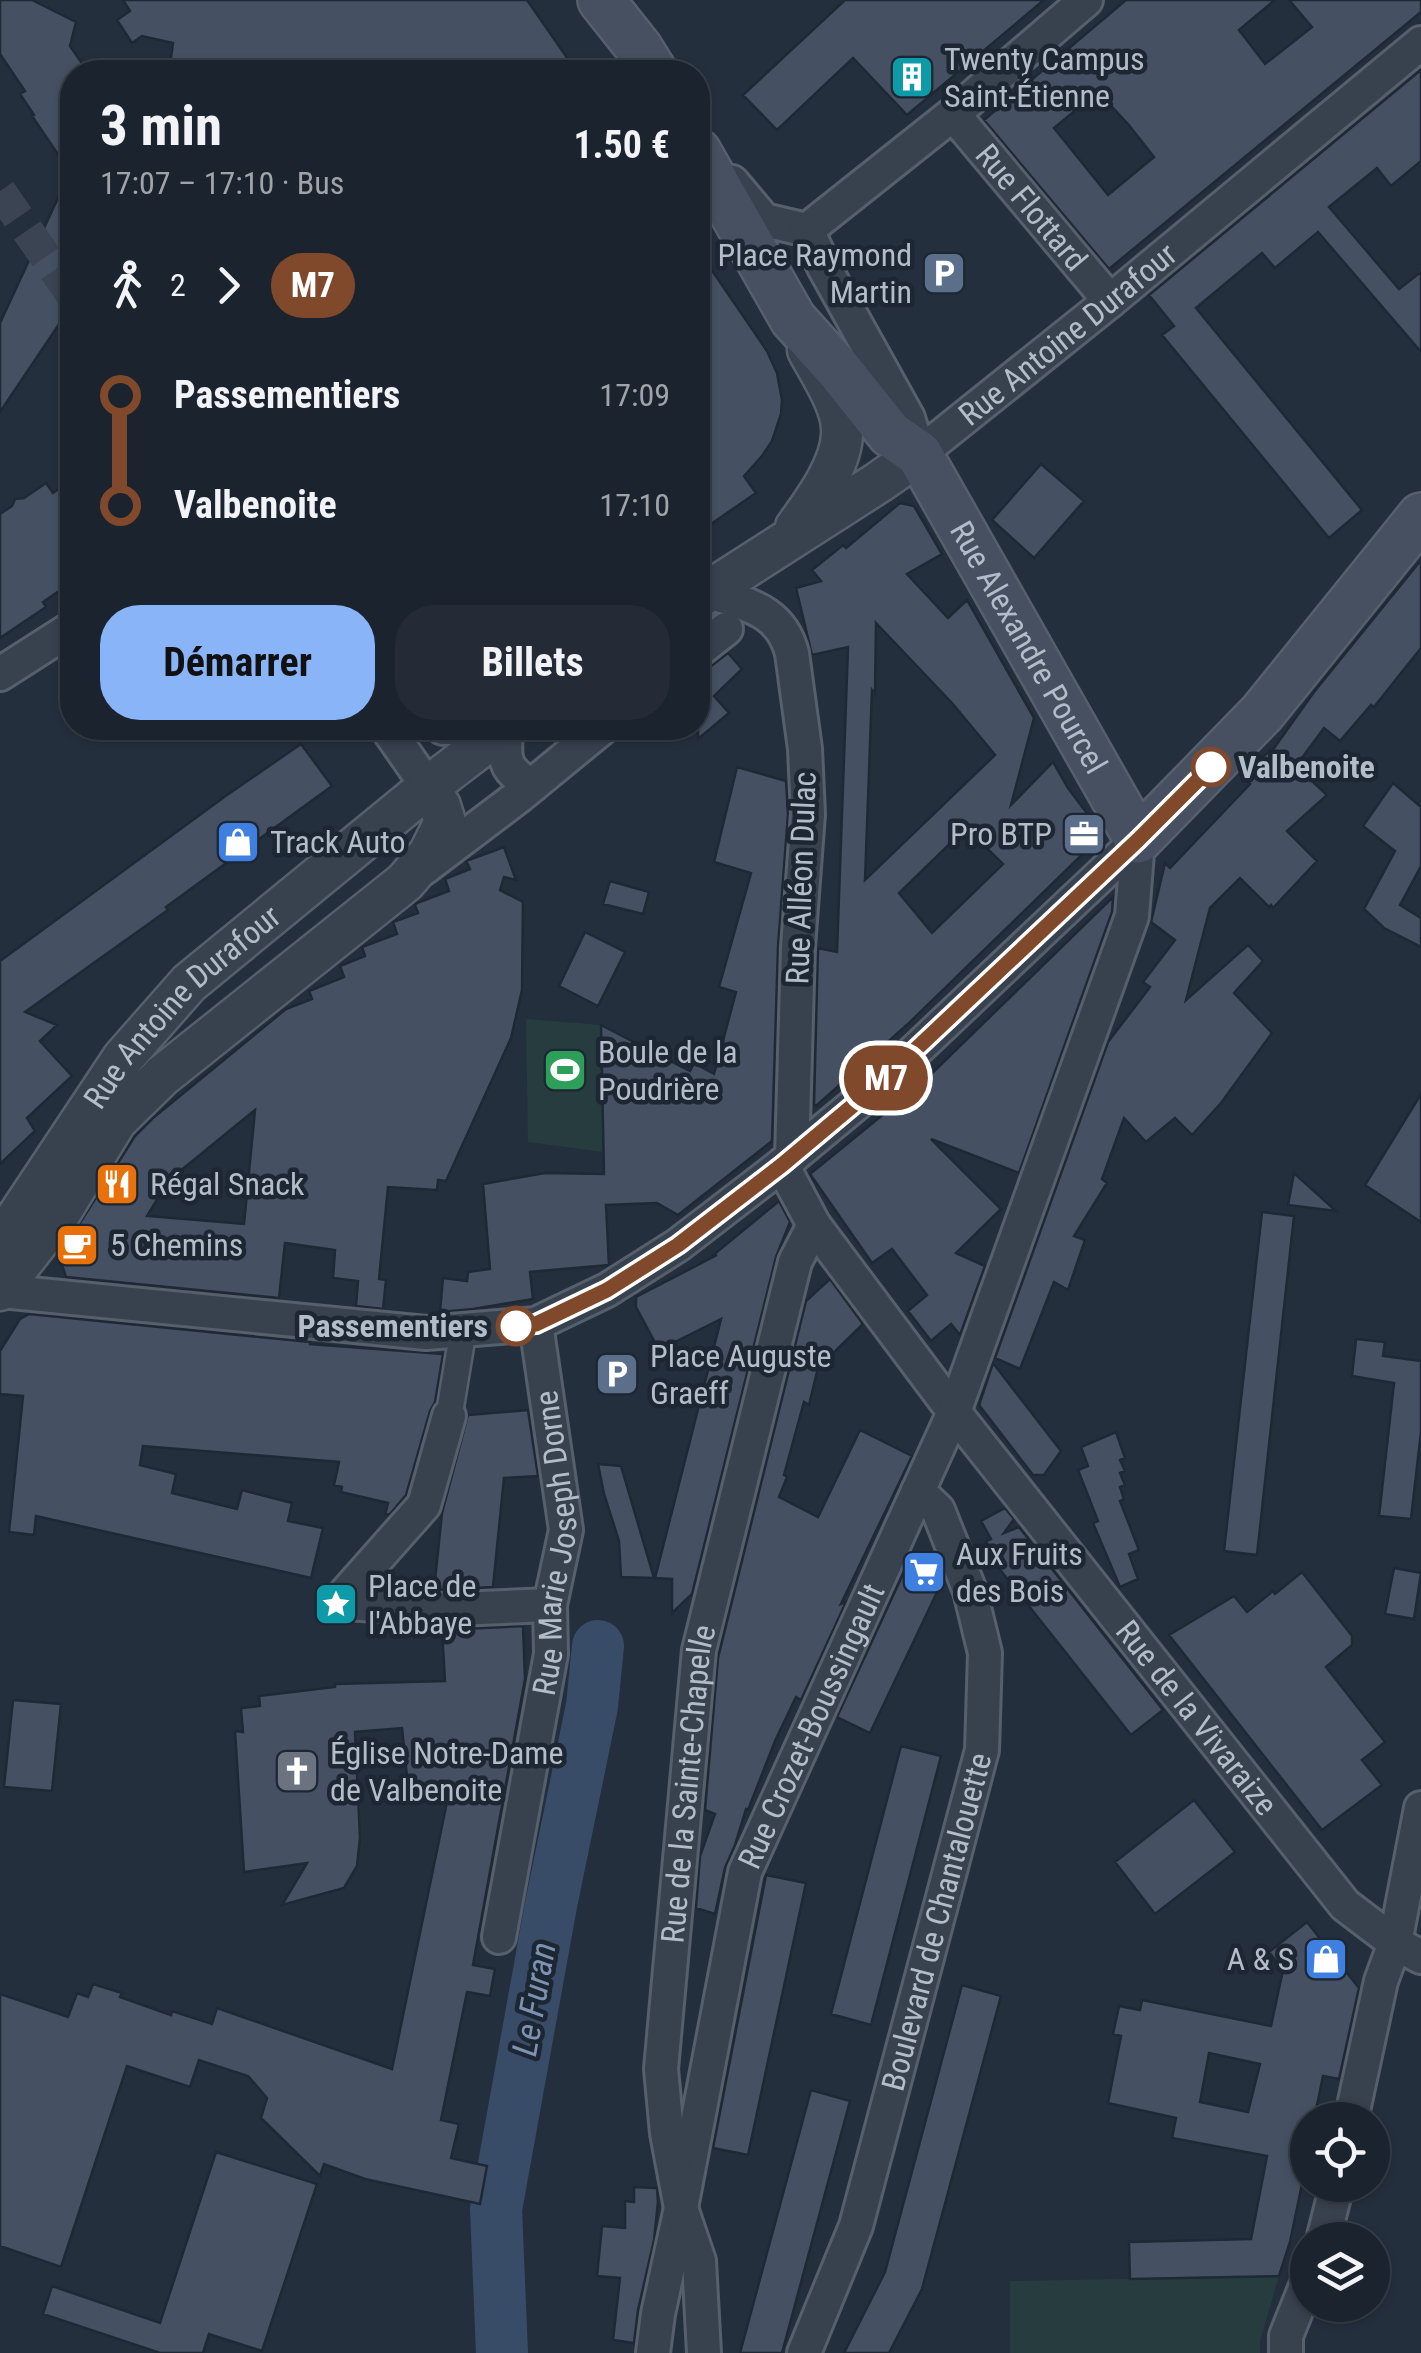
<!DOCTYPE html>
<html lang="fr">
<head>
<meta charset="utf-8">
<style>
	:root { --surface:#1b232e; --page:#242b36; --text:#f1f3f6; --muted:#a0a4aa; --line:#39404a; --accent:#8ab4f8 }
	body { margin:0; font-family:"Roboto Condensed",sans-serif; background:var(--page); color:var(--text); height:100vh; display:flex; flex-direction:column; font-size:38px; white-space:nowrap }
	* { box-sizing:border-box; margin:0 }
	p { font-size:32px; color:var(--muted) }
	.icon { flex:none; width:55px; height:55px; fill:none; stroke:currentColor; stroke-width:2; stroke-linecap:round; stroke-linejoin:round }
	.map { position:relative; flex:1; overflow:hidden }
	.sheet { position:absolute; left:60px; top:60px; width:650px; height:680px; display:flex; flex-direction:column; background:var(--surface); border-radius:40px; box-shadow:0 2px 8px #0004,0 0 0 2px var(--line) }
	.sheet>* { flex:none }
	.badge { padding:0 20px; border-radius:32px; font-size:35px; line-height:65px }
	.buttons { position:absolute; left:1290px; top:2102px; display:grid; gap:20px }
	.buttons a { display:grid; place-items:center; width:100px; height:100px; border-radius:50%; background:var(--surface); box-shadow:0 2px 8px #0004,0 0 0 2px var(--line); font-size:50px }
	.map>.badge { position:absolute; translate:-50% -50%; box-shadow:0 0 0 5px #fff }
	.legs { display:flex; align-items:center; gap:15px; height:110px; padding:0 40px; font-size:32px }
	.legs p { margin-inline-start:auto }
	.summary { display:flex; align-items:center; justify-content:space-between; height:170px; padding:0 40px }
	h1 { font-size:55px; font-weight:700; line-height:75px }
	.primary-button { display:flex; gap:20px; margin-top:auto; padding:20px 40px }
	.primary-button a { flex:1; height:115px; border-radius:40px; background:var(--accent); color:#111; font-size:40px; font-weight:700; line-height:115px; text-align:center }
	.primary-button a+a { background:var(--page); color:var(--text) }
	ul { padding:0 40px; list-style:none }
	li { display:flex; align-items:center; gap:35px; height:110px; font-size:38px }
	li i { display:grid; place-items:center; width:15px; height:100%; margin:0 12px; background:currentColor }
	li i::after { content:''; width:25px; height:25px; margin:-12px; border:8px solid; border-radius:50%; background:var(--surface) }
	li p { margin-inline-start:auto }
	li:first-child i { background:linear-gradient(#0000 50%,currentColor 0) }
	li:last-child i { background:linear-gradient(currentColor 50%,#0000 0) }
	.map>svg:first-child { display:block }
	.green { fill:#263c3f }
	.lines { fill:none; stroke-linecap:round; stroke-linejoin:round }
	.river { stroke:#394c67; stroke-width:52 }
	.building { fill:#455162; stroke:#1f2835; stroke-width:2.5; fill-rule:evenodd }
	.minor-tunnel { stroke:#3a4453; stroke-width:32; stroke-dasharray:32 16; stroke-linecap:butt }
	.pedestrian-casing { stroke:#565f6c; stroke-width:30 }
	.minor-casing { stroke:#565f6c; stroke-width:38 }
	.tertiary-casing { stroke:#565f6c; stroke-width:45 }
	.secondary-casing { stroke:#565f6c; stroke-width:50 }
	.pedestrian { stroke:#38414e; stroke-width:25 }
	.minor { stroke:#38414e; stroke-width:32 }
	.tertiary { stroke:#38414e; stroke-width:40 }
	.secondary { stroke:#465061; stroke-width:45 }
	.line-1-casing { stroke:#fff; stroke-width:22 }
	.line-1 { stroke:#81492b; stroke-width:15 }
	.stop-1-dot { fill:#fff; stroke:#81492b; stroke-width:5 }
	.labels { text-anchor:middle; stroke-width:9; stroke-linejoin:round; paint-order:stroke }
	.poi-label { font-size:32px; fill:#b4bcc9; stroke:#1d2633; text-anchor:start }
	.street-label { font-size:32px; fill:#b4bcc9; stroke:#1d2633 }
	.stop-label { font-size:32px; font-weight:bold; fill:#b4bcc9; stroke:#1d2633; text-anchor:start }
	.water-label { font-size:35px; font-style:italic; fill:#7c92b1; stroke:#1d2633 }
</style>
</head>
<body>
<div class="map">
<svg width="1421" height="2353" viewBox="0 0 1421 2353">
	<rect width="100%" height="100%" fill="#242f3e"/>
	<path class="green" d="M526 1019 601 1025 604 1152 528 1142Z
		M1279 2276 1260 2341V2353H1010V2281Z"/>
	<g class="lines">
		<path class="river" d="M502 2353 496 2209 551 1905 592 1706 598 1646"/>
	</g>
	<path class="building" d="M0 0H32L76 22 70 46 88 72H72V305L0 412V323L70 172 32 116 34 115 20 94 25 91 0 54Z
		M123 0H527L577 72H169L173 43 142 36 132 43 117 20 130 11Z
		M845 0H1044L907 115 853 58 777 130 743 95Z
		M1126 0H1275L1239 30 1265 64 1312 27 1289 0H1421V12L1109 269 984 120ZM1098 92 1128 124 1154 157 1108 195 1054 128Z
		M1421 70V161L1391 186 1377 168 1329 207 1399 289 1421 272V352L1318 232 1275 268 1262 253 1196 308 1362 510 1329 538 1162 335 1174 326 1149 295Z
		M698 250 767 351 777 373 782 400 781 414 772 441 762 456 744 476 756 493 698 533Z
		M1041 464 1084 501 1034 558 992 520Z
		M72 479V582L43 602 46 607 0 638V514L12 506 15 499 24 498 46 483 53 493Z
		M900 503 914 506 942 554 907 574 948 618 967 600 1034 718 1011 805 1053 762 1068 788 1095 824 1092 845 909 1023 816 1106 814 1105 818 948 837 952 848 647 812 655 796 588 821 581 812 570 843 545 846 548ZM876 623 952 703 995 755 865 880 872 690 875 694ZM966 828 1003 864 932 933 899 893Z
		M1421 560V648L1374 707 1371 705 1340 741 1324 728 1296 766 1327 795 1287 831 1317 861 1273 908 1271 905 1269 907 1240 878 1210 908 1186 1000 1248 945 1263 961 1234 993 1272 1033 1221 1103 1192 1135 1175 1118 1146 1142 1124 1118 1102 1179 1107 1183 1074 1236 1085 1240 1068 1290 1054 1282 1020 1369 995 1358 1108 1042 1150 987 1143 982 1175 940 1151 922 1165 863 1170 868 1250 784 1240 774 1274 748 1314 692Z
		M728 653 742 669 714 696 729 713 698 739V671L710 667Z
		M301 744 332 786 166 907 168 910 25 1012 57 1025 40 1041 72 1076 27 1118 35 1131 0 1164V961L227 795Z
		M737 767 786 781 788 814 778 946 772 1141 678 1215 657 1203 606 1205 609 1265 530 1272 533 1299 473 1309 440 1312 443 1278 467 1281 468 1272 490 1269 483 1184 545 1173 604 1174 601 1025 690 1071 694 1063 714 1074 736 992 719 987 751 873 714 862Z
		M1393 783 1421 807V866L1400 905 1421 918V947L1384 928 1364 909 1395 851 1363 826Z
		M504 847 516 880 504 877 500 890 523 902 522 990 511 1038 446 1181 438 1180 437 1190 388 1187 379 1279 386 1280 383 1309 356 1306 358 1281 333 1278 335 1250 285 1243 279 1298 66 1277 59 1256 135 1136 153 1118 286 1009 312 999 309 991 344 977 340 966 365 956 362 947 397 934 393 922 418 913 415 905 417 903 449 891 445 879 470 869 466 861ZM255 1110 244 1224 147 1216 169 1180Z
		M610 881 649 892 643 914 603 904Z
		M1113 897 1112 912 1019 1173 931 1139 1001 1209 956 1253 985 1266 960 1335 951 1324 931 1341 908 1311 927 1295 892 1249 872 1263 810 1174 923 1082Z
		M585 932 625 952 598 1006 559 986Z
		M1421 1094V1222L1365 1185Z
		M1294 1173 1336 1211 1288 1205Z
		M779 1201 790 1222 776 1257 692 1594 672 1613V1579L655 1578 721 1319 659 1350 636 1307V1297L717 1255 712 1256Z
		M1262 1212 1294 1216 1257 1555 1224 1551Z
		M830 1279 863 1324 818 1368 809 1405 804 1402 784 1475 787 1477 779 1497 818 1517 860 1430 912 1456 841 1604 846 1602 801 1700 796 1697 775 1741 748 1810 746 1809 735 1845 725 1868 715 1914 696 1908 700 1856 715 1814 705 1810 718 1658 806 1301Z
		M29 1314 310 1342V1344L443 1354 435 1402 430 1411 406 1495 390 1514 385 1515 388 1503 341 1492 342 1487 334 1485 339 1462 143 1446 140 1465 176 1474 172 1493 237 1509 242 1490 292 1503 288 1521 323 1528 311 1578 36 1516 34 1535 9 1532 23 1396 0 1394V1351L20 1319Z
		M1356 1339 1385 1342 1383 1356 1421 1361V1432L1411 1519 1379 1516 1394 1383 1352 1376Z
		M993 1363 1061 1451 1044 1475H1033L979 1405Z
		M528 1410 538 1476 504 1478 493 1587 434 1590 442 1513 468 1415Z
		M1116 1432 1125 1458 1120 1460 1125 1471 1120 1473 1125 1485 1120 1487 1124 1499 1120 1501 1139 1550 1129 1554 1138 1579 1120 1587 1093 1523 1098 1521 1078 1470 1088 1466 1081 1447Z
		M598 1464 621 1466 654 1578 621 1577 619 1541 604 1494Z
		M1005 1508 1014 1519 1004 1533 1019 1527 1163 1710 1131 1735 994 1562 986 1541 991 1539 981 1521Z
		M932 1557 940 1586 870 1733 837 1717 904 1572Z
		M1394 1568 1421 1573 1414 1619 1385 1614Z
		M1302 1572 1352 1636V1645L1326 1667 1385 1742 1362 1760 1382 1785 1322 1830 1169 1635 1234 1596 1247 1612 1273 1591 1275 1594Z
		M523 1626 525 1679 473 1965 495 1969 490 1996 467 1992 441 2120 459 2124 451 2158 487 2166 480 2204 365 2179 324 2164 320 2176 261 2118 267 2098 248 2076 199 2060 190 2087 127 2066 61 2267 0 2246V1994L68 2017 77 1993 88 1997 93 1984 122 1993 120 1997 171 2015 172 2011 212 2024 217 2008 392 2069 449 1792 409 1796 402 1728 355 1732 360 1838 357 1866 344 1888 282 1905 307 1863 244 1872 235 1731 243 1732 241 1708 260 1706 259 1696 335 1687V1684L445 1681 442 1630Z
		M13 1700 61 1704 52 1791 4 1787Z
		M901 1746 941 1756 871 2025 831 2014Z
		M1194 1800 1235 1852 1155 1914 1115 1862Z
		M766 1875 806 1883 748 2155 713 2148Z
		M1307 1922 1359 1988 1339 2079 1323 2076 1314 2120H1308V2155L1290 2242 1279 2276 1130 2279 1129 2242 1251 2239 1267 2156 1172 2138 1176 2118 1108 2103 1121 2036 1113 2034 1119 2006 1140 2010 1142 2000 1271 2026 1283 1970 1269 1952ZM1209 2053 1260 2064 1248 2112 1200 2102Z
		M962 1985 1001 1996 922 2289 889 2353H844L885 2272Z
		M811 2090 850 2101 782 2353H740Z
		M216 2152 317 2184 262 2351 209 2334 203 2353H160L43 2314 52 2286 160 2323Z
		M634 2187 657 2188 658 2202 654 2240 638 2310 634 2343 613 2340 620 2278 597 2276 602 2226 625 2228V2201L634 2202Z"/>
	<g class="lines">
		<path class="minor-tunnel" d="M0 191 72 295"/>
		<g class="pedestrian-casing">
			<path id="pedestrian" d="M449 1416 463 1331"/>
		</g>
		<g class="minor-casing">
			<g id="minor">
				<path id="s1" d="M953 114 1110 301"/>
				<path d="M732 182 764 220 807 230 953 114 1086 0"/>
				<path id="s2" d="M807 230 824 267 908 418 919 454 1110 301 1421 43"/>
				<path d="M707 591C745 605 780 608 792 653L805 749 808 814 798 947 792 1157"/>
				<path d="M698 651 726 629"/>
				<path d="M0 674 72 628"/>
				<path d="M387 728 428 787"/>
				<path d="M443 728H454"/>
				<path d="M507 728C503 757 503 771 532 785"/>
				<path d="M424 868 519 796 602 728"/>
				<path id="s3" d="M782 1165 814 1225 954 1412 1345 1905 1395 1943 1421 1957"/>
				<path d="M0 1291 426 1333 536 1324 607 1290 678 1245 782 1165 881 1083 1138 840"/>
				<path d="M449 1416 424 1505 338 1602 434 1610 550 1605"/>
				<path id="s4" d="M499 1937 551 1654 550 1605 566 1530 536 1324"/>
				<path d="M1351 2120 1381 1981 1395 1943 1421 1808"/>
				<path d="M1323 2240 1337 2185"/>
				<path id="s5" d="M653 2353 658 2314 681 2208 745 1872 954 1412 1132 916 1138 840"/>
				<path id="s6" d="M704 2353 699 2261 681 2208 667 2133 661 2069 699 1650 795 1262 814 1225"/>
				<path id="s7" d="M804 2353 856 2226 982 1750 985 1653 970 1591 938 1510 918 1491"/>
				<path d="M1286 2353V2336L1308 2281"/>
			</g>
		</g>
		<g class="tertiary-casing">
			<g id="tertiary">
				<path d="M796 527C814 502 844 462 842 429 842 405 819 371 808 350"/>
				<path d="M698 598 879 482 919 454"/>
				<path id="s8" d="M0 1243 123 1058 189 983 428 787 505 728"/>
				<path d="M0 1290 58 1216 116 1121 162 1076 405 882 429 854 445 822 440 806 428 787"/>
			</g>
		</g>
		<g class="secondary-casing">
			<g id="secondary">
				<path d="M601 0 639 48 654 72"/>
				<path id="s9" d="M698 152 793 319 839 370 890 434 919 454 1138 840 1262 713 1421 516"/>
			</g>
		</g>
		<use href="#pedestrian" class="pedestrian"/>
		<use href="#minor" class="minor"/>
		<use href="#tertiary" class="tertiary"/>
		<use href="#secondary" class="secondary"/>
	</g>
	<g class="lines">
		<g class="line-1-casing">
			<path id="line-1" d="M516 1326 536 1324 607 1290 678 1245 782 1165 881 1082 1138 840 1211 767"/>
		</g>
		<use href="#line-1" class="line-1"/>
	</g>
	<defs>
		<g id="building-square" transform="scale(2.25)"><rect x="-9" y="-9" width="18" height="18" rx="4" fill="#0f9aa8" stroke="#1d2633"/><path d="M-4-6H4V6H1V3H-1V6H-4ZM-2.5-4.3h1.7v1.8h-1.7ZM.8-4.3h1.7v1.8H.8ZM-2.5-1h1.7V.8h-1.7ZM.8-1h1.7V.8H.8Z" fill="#fff"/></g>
		<g id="parking-square" transform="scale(2.25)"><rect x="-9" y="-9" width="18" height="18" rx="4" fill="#5c6f8a" stroke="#1d2633"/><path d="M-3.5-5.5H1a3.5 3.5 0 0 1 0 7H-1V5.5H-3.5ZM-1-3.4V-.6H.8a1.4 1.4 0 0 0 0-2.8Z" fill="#fff"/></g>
		<g id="office-square" transform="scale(2.25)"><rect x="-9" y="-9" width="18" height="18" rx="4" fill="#5c6f8a" stroke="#1d2633"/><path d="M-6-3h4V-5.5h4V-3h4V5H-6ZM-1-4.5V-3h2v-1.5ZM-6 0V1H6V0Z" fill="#fff"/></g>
		<g id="shop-square" transform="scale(2.25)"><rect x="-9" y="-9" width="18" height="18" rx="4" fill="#3f7fe0" stroke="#1d2633"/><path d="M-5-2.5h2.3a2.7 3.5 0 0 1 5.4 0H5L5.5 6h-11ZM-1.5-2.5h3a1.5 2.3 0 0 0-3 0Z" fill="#fff"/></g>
		<g id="stadium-square" transform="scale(2.25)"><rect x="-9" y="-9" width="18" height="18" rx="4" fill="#2e9e5b" stroke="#1d2633"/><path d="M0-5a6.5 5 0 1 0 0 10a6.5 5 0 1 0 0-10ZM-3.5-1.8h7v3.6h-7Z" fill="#fff"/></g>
		<g id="restaurant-square" transform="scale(2.25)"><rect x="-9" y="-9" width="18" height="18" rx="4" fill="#e8710a" stroke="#1d2633"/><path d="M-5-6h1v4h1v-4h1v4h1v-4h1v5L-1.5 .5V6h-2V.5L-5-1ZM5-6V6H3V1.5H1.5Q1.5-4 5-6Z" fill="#fff"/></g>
		<g id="cafe-square" transform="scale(2.25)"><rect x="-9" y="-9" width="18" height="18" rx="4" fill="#e8710a" stroke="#1d2633"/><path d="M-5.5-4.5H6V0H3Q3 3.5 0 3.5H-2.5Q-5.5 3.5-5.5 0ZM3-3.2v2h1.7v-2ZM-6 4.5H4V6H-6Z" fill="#fff"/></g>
		<g id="supermarket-square" transform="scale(2.25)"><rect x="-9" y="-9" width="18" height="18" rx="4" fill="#3f7fe0" stroke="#1d2633"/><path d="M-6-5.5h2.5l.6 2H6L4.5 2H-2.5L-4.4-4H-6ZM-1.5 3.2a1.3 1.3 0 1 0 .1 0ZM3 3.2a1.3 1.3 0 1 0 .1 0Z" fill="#fff"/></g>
		<g id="sight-square" transform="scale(2.25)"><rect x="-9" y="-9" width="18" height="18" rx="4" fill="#0f9aa8" stroke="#1d2633"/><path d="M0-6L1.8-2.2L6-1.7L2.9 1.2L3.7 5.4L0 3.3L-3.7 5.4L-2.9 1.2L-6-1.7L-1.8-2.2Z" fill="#fff"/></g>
		<g id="church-square" transform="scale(2.25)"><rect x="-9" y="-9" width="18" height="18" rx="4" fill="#6b7280" stroke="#1d2633"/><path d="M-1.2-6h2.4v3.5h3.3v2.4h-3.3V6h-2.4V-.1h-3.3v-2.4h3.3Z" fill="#fff"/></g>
	</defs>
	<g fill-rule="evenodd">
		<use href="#building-square" x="912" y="77"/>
		<use href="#parking-square" x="944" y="273"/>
		<use href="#office-square" x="1084" y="834"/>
		<use href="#shop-square" x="238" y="842"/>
		<use href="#stadium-square" x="565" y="1070"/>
		<use href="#restaurant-square" x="117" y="1184"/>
		<use href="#cafe-square" x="77" y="1245"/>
		<use href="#parking-square" x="617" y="1374"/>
		<use href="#supermarket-square" x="924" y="1572"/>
		<use href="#sight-square" x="336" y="1604"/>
		<use href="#church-square" x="297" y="1771"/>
		<use href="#shop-square" x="1326" y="1959"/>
	</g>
	<g class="stop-1-dot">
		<circle cx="1211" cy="767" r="18"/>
		<circle cx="516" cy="1326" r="18"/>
	</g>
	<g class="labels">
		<g class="poi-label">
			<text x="944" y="70">Twenty Campus<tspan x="944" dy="37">Saint-Étienne</tspan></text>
			<text x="912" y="266" text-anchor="end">Place Raymond<tspan x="912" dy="37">Martin</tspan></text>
			<text x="1052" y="845" text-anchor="end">Pro BTP</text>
			<text x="270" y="853">Track Auto</text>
			<text x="598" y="1063">Boule de la<tspan x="598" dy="37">Poudrière</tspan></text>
			<text x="150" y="1195">Régal Snack</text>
			<text x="110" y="1256">5 Chemins</text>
			<text x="650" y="1367">Place Auguste<tspan x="650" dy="37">Graeff</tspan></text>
			<text x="956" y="1565">Aux Fruits<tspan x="956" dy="37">des Bois</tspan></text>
			<text x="368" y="1597">Place de<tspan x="368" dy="37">l'Abbaye</tspan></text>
			<text x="330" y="1764">Église Notre-Dame<tspan x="330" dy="37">de Valbenoite</tspan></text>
			<text x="1294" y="1970" text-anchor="end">A &amp; S</text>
		</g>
		<g class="street-label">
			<text dy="11" stroke="none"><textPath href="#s1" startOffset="122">Rue Flottard</textPath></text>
			<text dy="11" stroke="none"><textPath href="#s2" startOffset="442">Rue Antoine Durafour</textPath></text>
			<text dy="11" stroke="none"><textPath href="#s9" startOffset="600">Rue Alexandre Pourcel</textPath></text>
			<text transform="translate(801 878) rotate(-88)" y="11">Rue Alléon Dulac</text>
			<text dy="11" stroke="none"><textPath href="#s8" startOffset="300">Rue Antoine Durafour</textPath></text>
			<text dy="11" stroke="none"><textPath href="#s4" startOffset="400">Rue Marie Joseph Dorne</textPath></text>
			<text dy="11" stroke="none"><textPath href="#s3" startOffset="692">Rue de la Vivaraize</textPath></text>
			<text dy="11" stroke="none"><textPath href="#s5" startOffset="650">Rue Crozet-Boussingault</textPath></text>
			<text dy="11" stroke="none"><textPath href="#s6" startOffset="575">Rue de la Sainte-Chapelle</textPath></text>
			<text dy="11" stroke="none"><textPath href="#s7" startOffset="452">Boulevard de Chantalouette</textPath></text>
		</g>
		<g class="stop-label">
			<text x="1238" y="778">Valbenoite</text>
			<text x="488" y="1337" text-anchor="end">Passementiers</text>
		</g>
		<g class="water-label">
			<text transform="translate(534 1999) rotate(-80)" y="12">Le Furan</text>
		</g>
	</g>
</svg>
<div class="buttons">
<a><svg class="icon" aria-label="locate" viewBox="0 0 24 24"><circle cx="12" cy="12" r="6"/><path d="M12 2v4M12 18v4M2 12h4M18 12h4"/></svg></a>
<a><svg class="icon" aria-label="layers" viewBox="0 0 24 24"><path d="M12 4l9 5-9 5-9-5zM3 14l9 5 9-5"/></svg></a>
</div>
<b class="badge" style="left:886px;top:1078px;background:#81492b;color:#fff">M7</b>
<section class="sheet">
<div class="summary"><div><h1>3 min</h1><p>17:07 – 17:10 · Bus</p></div><b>1.50 €</b></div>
<div class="legs"><svg class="icon" aria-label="walk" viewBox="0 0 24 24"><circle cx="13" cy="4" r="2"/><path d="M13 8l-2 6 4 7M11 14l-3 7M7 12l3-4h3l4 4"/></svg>2<svg class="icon" aria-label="forward" viewBox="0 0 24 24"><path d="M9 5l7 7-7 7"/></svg><b class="badge" style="background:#81492b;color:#fff">M7</b></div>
<ul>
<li><i style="color:#81492b"></i><b>Passementiers</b><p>17:09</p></li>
<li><i style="color:#81492b"></i><b>Valbenoite</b><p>17:10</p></li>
</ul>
<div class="primary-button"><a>Démarrer</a><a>Billets</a></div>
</section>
</div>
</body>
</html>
